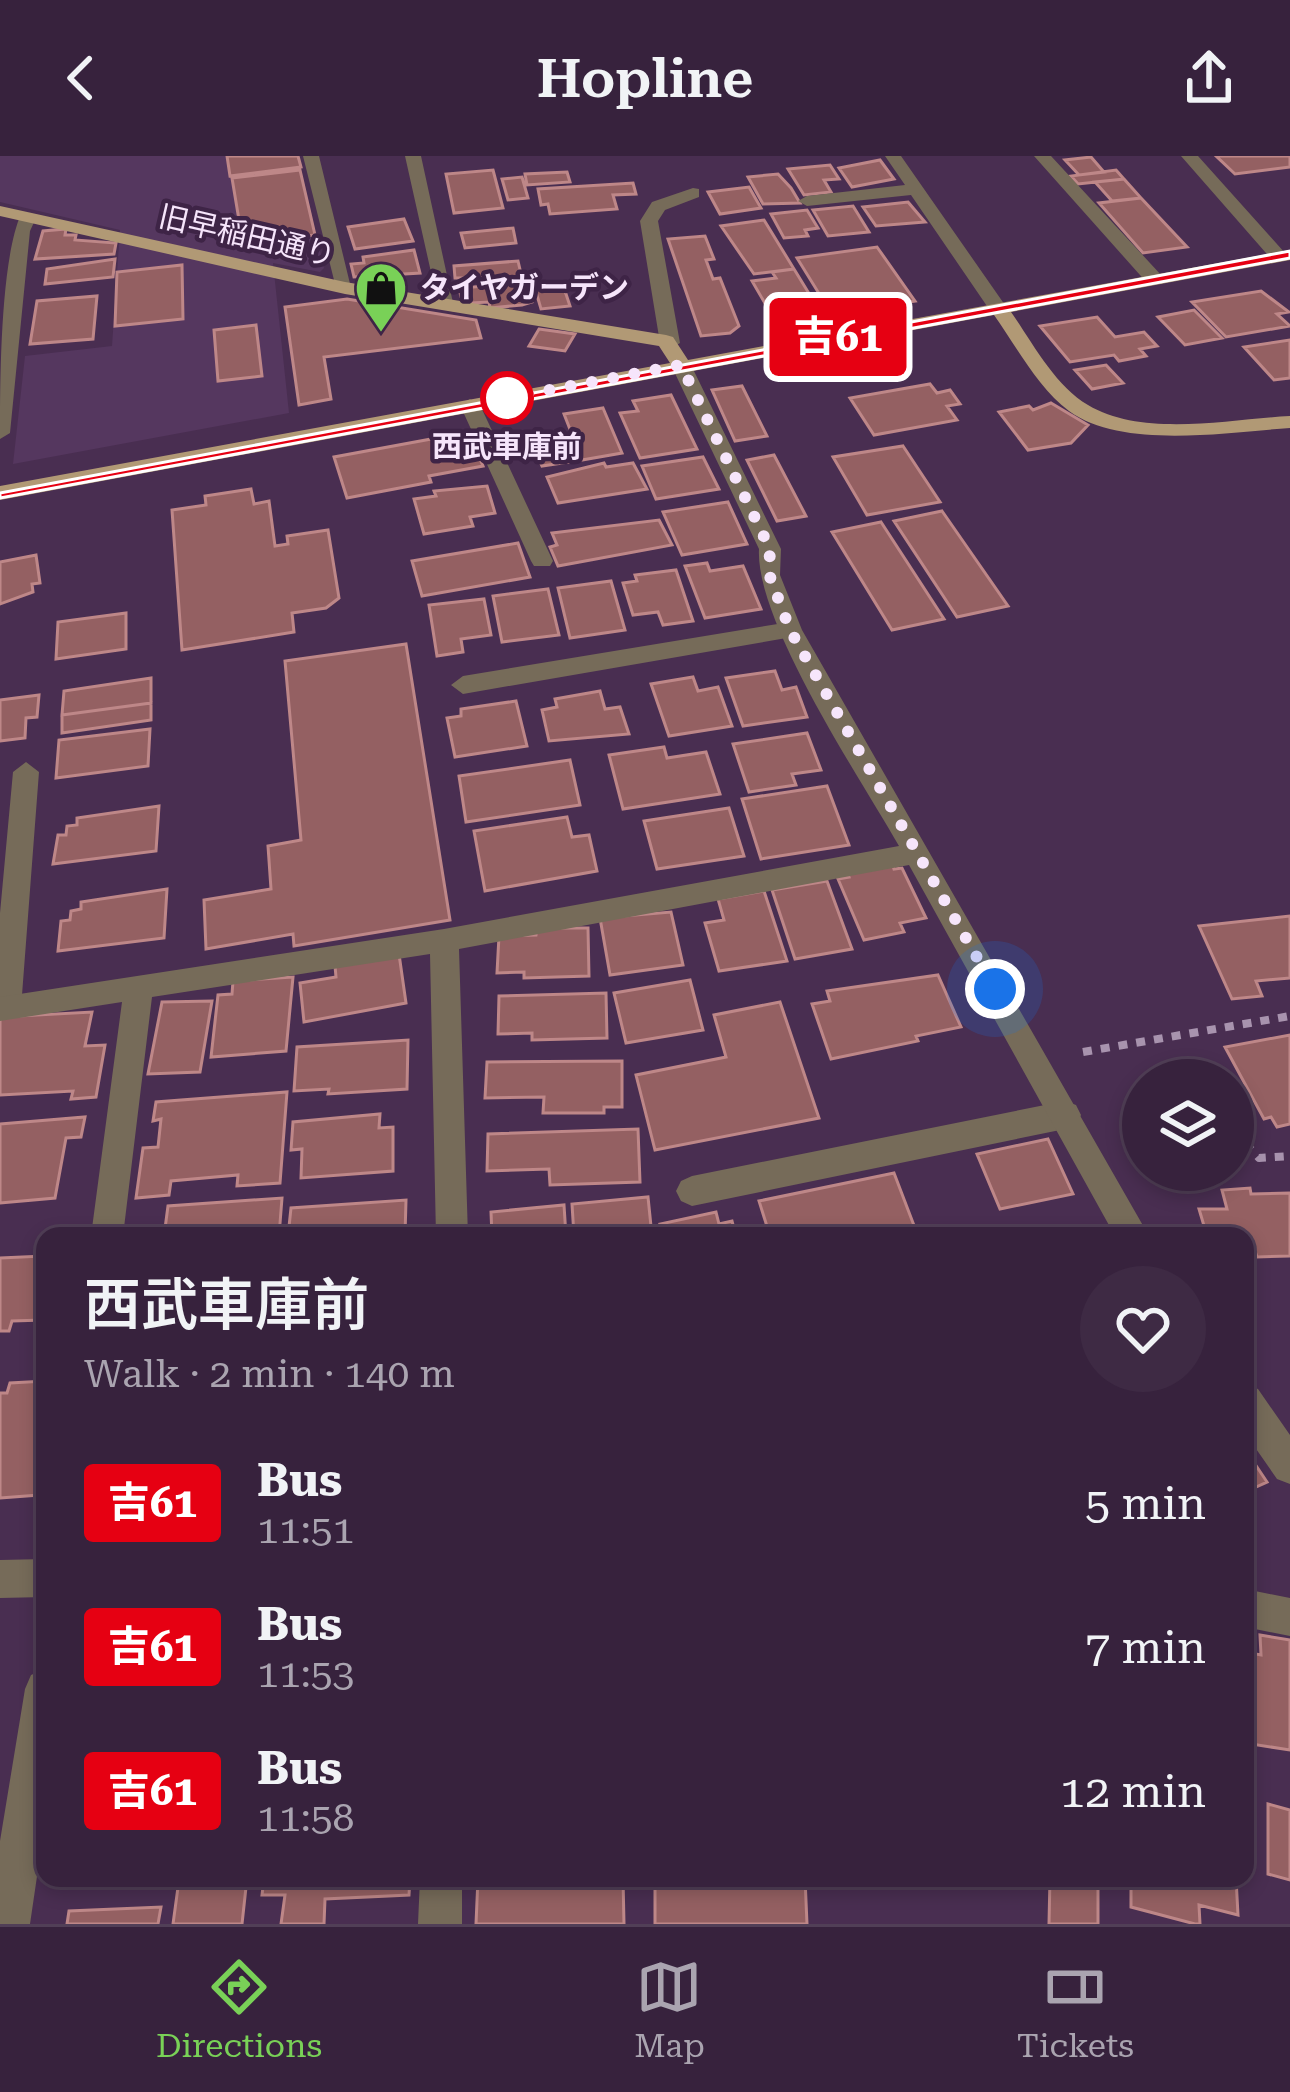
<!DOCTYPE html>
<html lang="en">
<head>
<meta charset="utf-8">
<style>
	:root { --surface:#37223d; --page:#3e2a44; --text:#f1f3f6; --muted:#aaa4b0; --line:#513f57; --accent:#79d157 }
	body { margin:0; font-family:"Roboto Serif","Noto Sans JP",serif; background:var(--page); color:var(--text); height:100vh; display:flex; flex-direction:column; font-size:45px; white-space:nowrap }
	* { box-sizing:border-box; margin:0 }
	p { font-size:39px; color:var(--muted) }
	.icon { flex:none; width:66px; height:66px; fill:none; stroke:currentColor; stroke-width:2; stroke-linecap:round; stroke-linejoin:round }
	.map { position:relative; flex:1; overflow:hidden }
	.sheet { position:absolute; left:36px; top:1071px; width:1218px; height:660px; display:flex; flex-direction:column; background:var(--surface); border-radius:24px; box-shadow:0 6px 18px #0003,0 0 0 3px var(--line) }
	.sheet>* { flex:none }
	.badge { padding:0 24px; border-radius:9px; font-size:42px; line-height:78px }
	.fabs { position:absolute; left:1122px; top:903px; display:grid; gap:24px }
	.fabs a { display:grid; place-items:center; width:132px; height:132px; border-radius:50%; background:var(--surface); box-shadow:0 6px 18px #0003,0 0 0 3px var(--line); font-size:60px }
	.you { position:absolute; width:60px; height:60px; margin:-30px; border:9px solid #fff; border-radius:50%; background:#1a73e8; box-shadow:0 0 0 18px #1a73e833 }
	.map>.badge { position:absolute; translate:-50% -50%; box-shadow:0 0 0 6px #fff }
	.round { display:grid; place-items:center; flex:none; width:126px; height:126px; border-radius:63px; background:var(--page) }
	.head { display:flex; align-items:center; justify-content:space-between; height:204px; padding:0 48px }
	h1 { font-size:57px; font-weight:600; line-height:90px }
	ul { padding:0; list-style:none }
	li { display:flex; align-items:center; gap:36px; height:144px; padding:0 48px }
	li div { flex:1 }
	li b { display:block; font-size:45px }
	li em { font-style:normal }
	li .badge { min-width:132px; font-weight:700; text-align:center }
	header { display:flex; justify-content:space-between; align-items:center; height:156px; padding:0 48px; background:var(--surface); font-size:54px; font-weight:600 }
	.tab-bar { display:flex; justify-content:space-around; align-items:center; height:168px; border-top:3px solid var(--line); background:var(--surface); font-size:33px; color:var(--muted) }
	.tab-bar a { display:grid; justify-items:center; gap:6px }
	.tab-bar .current { color:var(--accent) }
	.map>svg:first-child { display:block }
	.built { fill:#55375f }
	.building { fill:#946062; stroke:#be8788; stroke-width:3 }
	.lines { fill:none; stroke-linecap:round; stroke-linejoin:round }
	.path { stroke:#a893ae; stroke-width:8; stroke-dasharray:9 9; stroke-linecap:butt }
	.service { fill:#766b59; fill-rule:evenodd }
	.minor { fill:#766b59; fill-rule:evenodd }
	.primary { fill:#b19975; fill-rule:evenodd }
	.line { fill:#e60012; stroke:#fff; stroke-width:3 }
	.walk { stroke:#f6e5fb; stroke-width:12; stroke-dasharray:0 21.6 }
	.stop-dot { fill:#fff; stroke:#e60012; stroke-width:6 }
	.labels { text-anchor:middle; stroke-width:9; stroke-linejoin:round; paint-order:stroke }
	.far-street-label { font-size:30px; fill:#f6e5fb; stroke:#3e2446 }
	.far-poi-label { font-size:30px; font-weight:bold; fill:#f6e5fb; stroke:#3e2446; text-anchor:start }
	.far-stop-label { font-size:30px; font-weight:bold; fill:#f6e5fb; stroke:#3e2446 }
</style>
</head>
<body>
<header><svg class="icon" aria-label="back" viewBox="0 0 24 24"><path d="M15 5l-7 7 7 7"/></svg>Hopline<svg class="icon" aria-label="share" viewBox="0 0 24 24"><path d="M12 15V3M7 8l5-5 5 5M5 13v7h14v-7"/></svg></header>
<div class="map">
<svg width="1290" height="1768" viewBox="0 0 1290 1768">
	<rect width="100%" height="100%" fill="#492e51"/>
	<path class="built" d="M0 0H298L324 112 320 116 273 107 289 257 13 308 25 200 112 190 120 74 0 46Z"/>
	<path class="building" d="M227 0H298L301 11 230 20Z
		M1216 0H1290V11L1235 18Z
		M1091 1 1104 16 1079 19 1065 4Z
		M880 4 894 23 852 31 839 12Z
		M830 9 839 23 824 24 831 36 804 39 788 13Z
		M300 14 315 79 243 88 232 22Z
		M493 14 503 52 454 57 446 18Z
		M1116 14 1124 23 1078 28 1071 20Z
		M567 16 570 26 527 29 525 18Z
		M778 18 791 32 800 47 763 48 748 21Z
		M522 21 528 42 508 44 502 23Z
		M1124 23 1141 42 1112 45 1095 26Z
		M633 27 636 38 613 39 617 53 550 58 548 48 541 49 538 33Z
		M749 31 761 52 720 58 708 36Z
		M1141 42 1187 91 1143 97 1099 47Z
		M908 46 925 66 876 70 863 51Z
		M853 50 869 76 828 80 813 54Z
		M807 54 818 72 805 74 808 80 784 82 771 58Z
		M404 63 413 85 355 93 348 71Z
		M764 64 794 113 754 118 721 70Z
		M513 72 516 87 465 92 461 77Z
		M66 73 65 79H76L75 84 116 87 114 98 35 103 43 75Z
		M705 80 714 103 706 104 713 123 720 122 739 170 730 177 701 180 668 83Z
		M877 91 915 145 831 157 797 102Z
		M414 94 420 117 354 121 351 108 364 107 363 101Z
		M115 103 113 121 45 128 47 113Z
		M518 105 522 122H455L454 110Z
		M182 109 183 163 115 170 117 116Z
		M794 113 824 162 777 168 752 125 776 122 772 116Z
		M562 126 570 150 541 153 534 129Z
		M528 127 532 146 522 149 490 152 489 146 471 147 461 141 459 132Z
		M1261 135 1289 156 1277 158 1290 170 1226 181 1192 146Z
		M97 140 93 183 30 188 37 145Z
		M347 143 476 164 481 182 324 201 331 243 299 249 285 151Z
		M1194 154 1222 182 1185 189 1158 161Z
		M1097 161 1115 181 1144 176 1157 190 1140 193 1146 200 1119 205 1114 199 1070 206 1040 170Z
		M256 169 262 220 218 225 214 174Z
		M539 173 575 178 565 195 529 190Z
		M1290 184V222L1274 224 1244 191Z
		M1106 209 1123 227 1092 233 1075 214Z
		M930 228 937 237 950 234 960 248 947 250 957 264 874 279 850 242Z
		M742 230 767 280 735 285 712 234Z
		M671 239 697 293 640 302 620 257 638 255 633 245Z
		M1051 247 1088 269 1071 287 1028 294 999 256 1029 250 1033 254Z
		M603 252 622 297 582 304 564 258Z
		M469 276 483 310 429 320 431 326 347 342 334 301Z
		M903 290 940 346 867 359 833 301Z
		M578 293 582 304 542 310 537 299Z
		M774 299 806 360 777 365 747 304Z
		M703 301 719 333 656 343 642 310Z
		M604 307 606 311 633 307 647 333 558 347 547 321Z
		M487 330 495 357 470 361 473 370 424 378 414 343 436 340 434 335Z
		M251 333 254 348 269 345 275 390 288 388 287 380 328 374 339 442 326 452 292 457 294 476 182 494 172 354 206 349 205 340Z
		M728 346 747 388 682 399 663 356Z
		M942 355 1008 450 957 461 894 365Z
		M659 364 672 389 558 410 550 391 557 389 552 377Z
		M881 366 944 463 892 474 832 376Z
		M518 387 530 421 422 440 412 405Z
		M36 399 40 427 32 428 33 436 0 448V406Z
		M707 407 710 415 743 410 761 453 705 462 685 410Z
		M676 414 693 465 663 469 658 456 633 459 623 427 637 425 635 419Z
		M611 425 625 474 570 482 558 432Z
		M548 433 559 479 502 486 493 440Z
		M484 443 491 479 461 483 463 496 437 500 429 449Z
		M126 457V493L56 503 58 466Z
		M406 488 450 764 294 790 293 778 206 793 204 744 271 733 268 690 301 684 285 505Z
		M775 515 782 534 796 531 807 561 743 570 726 522Z
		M693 521 698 535 718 531 732 570 669 580 651 528Z
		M151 522V547L62 559 64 535Z
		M600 535 605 553 620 551 629 578 549 585 542 554 557 551 555 543Z
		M39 539 37 561 26 562 25 582 0 585V544Z
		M516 545 527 590 455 601 447 562 461 560V553Z
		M151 547V564L62 577V559Z
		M150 573 148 610 56 622 59 584Z
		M807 577 821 614 792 618 796 629 749 636 733 588Z
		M664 591 667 602 706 596 720 638 623 653 609 599Z
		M570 604 580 649 466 666 459 620Z
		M827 630 849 689 761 703 742 643Z
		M159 650 156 695 53 708 58 679H66L67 670 77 669V662Z
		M729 652 744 700 657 713 644 665Z
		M567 661 572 681 589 679 597 715 485 735 474 675Z
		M892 707 894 713 902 712 926 762 900 767 904 776 864 784 838 723 849 721 847 716Z
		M827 725 852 793 795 803 772 734Z
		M167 733 164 782 58 795 61 765 70 764 71 755 81 753V746Z
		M764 735 787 805 719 815 705 767 724 764 718 743Z
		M671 756 683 809 610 819 600 762Z
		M1290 760V822L1256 825 1262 840 1232 843 1199 770Z
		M537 772H588L589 820 524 822V816L497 817 499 780 536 779Z
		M399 798 406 847 304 866 300 827 336 821 335 810Z
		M938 819 961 871 916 880 918 885 831 903 812 848 830 845 827 835Z
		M293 821 286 895 211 901 218 839 232 838 233 825Z
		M690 824 703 874 626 887 614 837Z
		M606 837 607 882 532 884V877L498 878 499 840Z
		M212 845 200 916 148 918 162 846Z
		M780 846 819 962 655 994 636 919 726 901 714 859Z
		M92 856 85 890 105 889 96 941 71 943 73 935 0 939V861Z
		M1290 879V968L1277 971 1271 961 1264 963 1225 891Z
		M408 884 407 933 328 938 329 933 294 935 297 891Z
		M622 905V951H604V957H543L544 941 485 942 487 906Z
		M287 936 280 1027 237 1030 238 1019 171 1025 169 1039 136 1042 143 992 158 991 161 963 153 965 156 946Z
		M380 958 379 972 393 971V1015L301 1022 302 993 291 994 293 966Z
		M85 961 81 981 66 982 55 1042 0 1047V968Z
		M638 973 640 1026 550 1029 549 1013 487 1015 488 978Z
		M1048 983 1073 1038 1000 1053 977 998Z
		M894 1017 918 1080H770L759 1045Z
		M1250 1032 1251 1038 1290 1037V1100L1257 1101 1255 1095 1245 1096V1080H1207L1199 1053H1227L1222 1034Z
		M648 1041 652 1080H574L572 1048Z
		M282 1042 279 1080H164L168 1050Z
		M406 1044 405 1080H288L291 1052Z
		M564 1049 566 1080H492L491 1056Z
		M716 1056 719 1068 732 1065 736 1080H664L660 1068Z
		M43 1100V1164L12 1165 9 1175H0V1102Z
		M45 1225V1309L39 1339 0 1342V1237H7L10 1227Z
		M1245 1293 1267 1326 1245 1336Z
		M1260 1479 1290 1484V1594L1245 1587V1496L1261 1499Z
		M1268 1648 1290 1654V1724L1268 1718Z
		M247 1722 242 1768H173L179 1724Z
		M264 1722H410L409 1739 325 1743 324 1768H281L285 1739H262Z
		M478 1722H623L624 1768H476Z
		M655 1722H805L807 1768H655Z
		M1050 1722H1098V1768H1049Z
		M1131 1722H1236L1238 1759 1199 1749 1200 1768H1195L1131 1751Z
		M161 1751 158 1768H67L69 1755Z"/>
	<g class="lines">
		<path class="path" d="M1083 896 1290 860
			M1233 974 1259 1002 1290 1000"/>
		<path class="service" d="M405 0H421L455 156 439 152Z
			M885 0H901L1007 152 1005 156H991L911 39 807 50 798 45 807 40 905 29Z
			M1034 0H1051L1162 120V128H1148Z
			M693 32 699 33V41L665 54 658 65 680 187 670 193 660 187 640 65 652 46Z
			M470 243 480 249 553 405 550 410H534L531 405 460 249Z
			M790 466 798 468V480L463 538 451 529 463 520Z
			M26 606 39 616 21 852 16 861 0 862V757L13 616Z
			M1065 945 1076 949 1081 959 1076 969 1065 973 692 1050 681 1045 676 1035 681 1025 692 1020Z
			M420 1722H462V1768H418Z"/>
		<path class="minor" d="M303 0H319L352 136 336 132Z
			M1181 0H1198L1285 97V105H1273Z
			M27 57 36 62 30 75 10 277 0 283C0 227 0 106 21 58Z
			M681 203 691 209 781 393 780 419 802 474 1149 1080H1115L909 709 459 793 468 1080H436L430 798 152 841 123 1080H91L122 846 0 865V841L444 773 899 690C860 622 755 465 759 393L671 209Z
			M1245 1228 1258 1233 1290 1279V1328L1277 1323 1245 1277Z
			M45 1403V1441L0 1442V1404Z
			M1245 1433 1290 1442V1480L1245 1471Z
			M45 1513V1666L30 1768H0V1685L25 1533 31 1519Z"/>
		<path class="primary" d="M0 50 345 126 666 179 673 181 688 204 1290 94V104L1011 156C1032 186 1055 230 1088 249 1143 282 1230 263 1290 260V272C1228 276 1122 294 1069 255 1038 232 1016 190 994 159L0 344V330L670 207 659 190 345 138 0 60Z"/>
	</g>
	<path class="line" d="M1290 95V102L0 342V337Z"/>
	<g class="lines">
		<path class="walk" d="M507 242 681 209 770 393 769 418 790 474 995 833"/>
	</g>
	<defs>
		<g id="shop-pin" transform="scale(2.7)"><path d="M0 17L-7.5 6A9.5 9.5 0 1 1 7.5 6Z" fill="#79d157" stroke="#3e2446"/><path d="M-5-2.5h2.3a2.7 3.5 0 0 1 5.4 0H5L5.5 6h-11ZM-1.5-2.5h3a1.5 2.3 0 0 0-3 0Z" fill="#111"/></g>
	</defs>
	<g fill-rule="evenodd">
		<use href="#shop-pin" x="381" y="132"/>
	</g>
	<circle class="stop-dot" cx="507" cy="242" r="24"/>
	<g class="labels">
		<g class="far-street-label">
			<text transform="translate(247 80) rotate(13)" y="10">旧早稲田通り</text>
		</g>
		<g class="far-poi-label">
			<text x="420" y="142">タイヤガーデン</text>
		</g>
		<g class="far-stop-label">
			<text x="507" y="301">西武車庫前</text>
		</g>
	</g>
</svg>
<div class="fabs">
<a><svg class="icon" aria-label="layers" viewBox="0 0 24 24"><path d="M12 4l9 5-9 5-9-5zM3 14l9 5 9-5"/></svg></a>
</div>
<div class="you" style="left:995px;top:833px"></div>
<b class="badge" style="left:838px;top:181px;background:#e60012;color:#fff">吉61</b>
<section class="sheet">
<div class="head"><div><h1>西武車庫前</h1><p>Walk · 2 min · 140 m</p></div><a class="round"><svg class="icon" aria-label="heart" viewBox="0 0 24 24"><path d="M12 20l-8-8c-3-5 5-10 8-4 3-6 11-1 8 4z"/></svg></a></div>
<ul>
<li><span class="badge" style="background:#e60012;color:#fff">吉61</span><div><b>Bus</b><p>11:51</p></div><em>5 min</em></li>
<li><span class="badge" style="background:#e60012;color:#fff">吉61</span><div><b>Bus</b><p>11:53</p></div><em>7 min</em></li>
<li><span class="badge" style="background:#e60012;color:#fff">吉61</span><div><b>Bus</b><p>11:58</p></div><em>12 min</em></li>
</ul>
</section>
</div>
<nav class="tab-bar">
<a class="current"><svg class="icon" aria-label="directions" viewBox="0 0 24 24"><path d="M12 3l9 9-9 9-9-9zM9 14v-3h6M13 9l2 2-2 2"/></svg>Directions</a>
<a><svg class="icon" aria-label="map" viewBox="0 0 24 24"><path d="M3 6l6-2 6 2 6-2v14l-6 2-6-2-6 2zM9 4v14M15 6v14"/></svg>Map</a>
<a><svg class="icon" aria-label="tickets" viewBox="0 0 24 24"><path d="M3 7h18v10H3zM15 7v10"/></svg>Tickets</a>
</nav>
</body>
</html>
